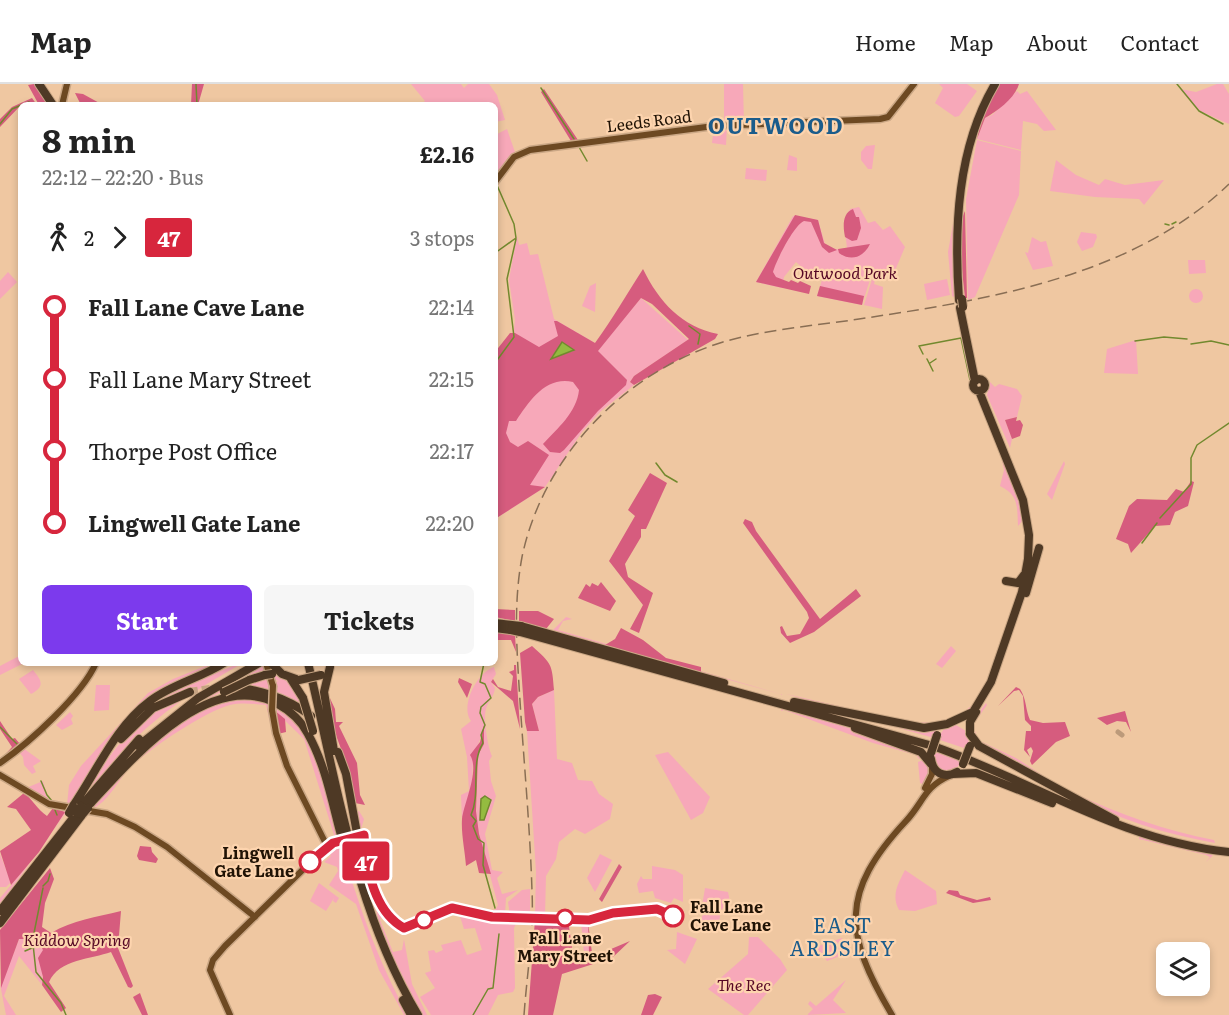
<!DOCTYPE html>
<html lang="en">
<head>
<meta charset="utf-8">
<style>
	:root { --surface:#fff; --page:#f6f6f6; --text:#222; --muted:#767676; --line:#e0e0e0; --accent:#7c3aed }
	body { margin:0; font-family:Literata,serif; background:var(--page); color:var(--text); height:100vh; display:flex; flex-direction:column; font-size:22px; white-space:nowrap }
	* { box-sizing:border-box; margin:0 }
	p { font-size:20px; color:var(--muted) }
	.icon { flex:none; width:33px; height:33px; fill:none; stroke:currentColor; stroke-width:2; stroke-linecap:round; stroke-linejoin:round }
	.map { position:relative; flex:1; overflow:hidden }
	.sheet { position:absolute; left:18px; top:18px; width:480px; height:564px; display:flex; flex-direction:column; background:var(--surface); border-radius:9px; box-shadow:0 3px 9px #0003 }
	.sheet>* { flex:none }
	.badge { padding:0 12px; border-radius:4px; font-size:21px; line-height:39px }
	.controls { position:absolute; left:1156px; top:858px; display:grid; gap:12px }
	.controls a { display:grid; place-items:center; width:54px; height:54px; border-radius:9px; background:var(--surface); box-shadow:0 3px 9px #0003; font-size:30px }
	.map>.badge { position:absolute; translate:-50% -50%; box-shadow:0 0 0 3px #fff }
	.legs { display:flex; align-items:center; gap:9px; height:66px; padding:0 24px; font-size:20px }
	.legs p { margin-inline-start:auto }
	.headline { display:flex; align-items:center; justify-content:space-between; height:102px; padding:0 24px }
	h1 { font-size:33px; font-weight:700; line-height:45px }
	.primary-button { display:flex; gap:12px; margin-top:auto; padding:12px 24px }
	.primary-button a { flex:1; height:69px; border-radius:9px; background:var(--accent); color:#fff; font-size:24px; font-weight:700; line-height:69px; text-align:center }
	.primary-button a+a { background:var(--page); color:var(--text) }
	ul { padding:0 24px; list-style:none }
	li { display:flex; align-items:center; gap:21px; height:72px; font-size:22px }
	li i { display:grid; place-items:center; width:9px; height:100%; margin:0 8px; background:currentColor }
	li i::after { content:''; width:15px; height:15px; margin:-8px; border:4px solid; border-radius:50%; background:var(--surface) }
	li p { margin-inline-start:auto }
	li:first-child i { background:linear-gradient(#0000 50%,currentColor 0) }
	li:last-child i { background:linear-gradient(currentColor 50%,#0000 0) }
	header { display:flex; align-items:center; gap:36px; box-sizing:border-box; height:84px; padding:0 30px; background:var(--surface); border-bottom:2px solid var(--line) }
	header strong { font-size:28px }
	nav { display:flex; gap:33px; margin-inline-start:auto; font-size:21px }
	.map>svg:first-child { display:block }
	.green { fill:#f7a8b9 }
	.forest { fill:#d65c7e; fill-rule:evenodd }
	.water { fill:#94bb40; stroke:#72892e; stroke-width:1.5 }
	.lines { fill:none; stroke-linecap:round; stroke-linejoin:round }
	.stream { stroke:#72892e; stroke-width:1.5 }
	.taxiway { stroke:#bc9a7a; stroke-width:5 }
	.highway-tunnel { stroke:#c6a382; stroke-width:8; stroke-dasharray:8 4; stroke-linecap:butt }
	.major-casing { stroke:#caa785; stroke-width:9 }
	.highway-casing { stroke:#caa785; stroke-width:10 }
	.major { stroke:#6d4922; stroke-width:6 }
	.highway { stroke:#4e3925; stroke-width:8 }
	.rail { stroke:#896e54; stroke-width:1.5; stroke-dasharray:12 6; stroke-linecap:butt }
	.major-bridge-casing { stroke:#caa785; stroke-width:9; stroke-linecap:butt }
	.highway-bridge-casing { stroke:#caa785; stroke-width:10; stroke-linecap:butt }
	.major-bridge { stroke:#6d4922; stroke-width:6 }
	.highway-bridge { stroke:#4e3925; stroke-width:8 }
	.line-1-casing { stroke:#fff; stroke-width:14 }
	.line-1 { stroke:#d7263d; stroke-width:9 }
	.stop-1-dot { fill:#fff; stroke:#d7263d; stroke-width:3 }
	.labels { text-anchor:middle; stroke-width:4.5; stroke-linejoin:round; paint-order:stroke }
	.street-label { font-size:16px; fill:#211305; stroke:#fdd4ae }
	.park-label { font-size:16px; font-style:italic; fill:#560725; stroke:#fdd4ae }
	.stop-label { font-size:16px; font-weight:bold; fill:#211305; stroke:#fdd4ae; text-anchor:end }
	.quarter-label { font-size:20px; letter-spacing:1.5px; fill:#1b5c8b; stroke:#fdd4ae }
	.district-label { font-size:22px; font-weight:bold; letter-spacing:1.5px; fill:#1b5c8b; stroke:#fdd4ae }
</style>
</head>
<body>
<header>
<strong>Map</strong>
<nav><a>Home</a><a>Map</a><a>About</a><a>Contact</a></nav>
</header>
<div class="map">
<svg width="1229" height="931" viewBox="0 0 1229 931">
	<rect width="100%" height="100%" fill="#efc7a1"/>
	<path class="green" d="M411 0H461L464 4 468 0H489L497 11 505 36 495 38V21H432L429 18 419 21 425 17Z
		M724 0H743L744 41 727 42 726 61 712 59 714 42 724 41Z
		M939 0H967L977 7 959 32 955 33 935 19 943 4Z
		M1217 0H1223L1229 10V40L1198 26 1180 5 1196 8Z
		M1017 7 1020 10 1027 7 1056 46 1044 47 1037 40 1023 37 1021 66 977 55 985 34 992 31Z
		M507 45 516 71 499 92 495 88V51Z
		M977 56 1021 67 1019 111 975 213 968 216 966 115Z
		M875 61 872 85H868L861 76V68L866 62Z
		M789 71 797 74V87L787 86Z
		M1056 76 1076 91 1099 101 1105 95 1125 101 1164 96 1144 121 1139 115 1095 113 1050 107Z
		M746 84 767 86 766 97 745 95Z
		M960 100 957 215 952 212 948 168Z
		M859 123 868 139 875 137 883 146 890 142 905 163 894 189 889 188 893 192 891 196 890 192 879 190 888 188 873 186 862 221 817 212 822 196 816 193 815 195 796 178 784 193 782 204 756 198 793 132 818 136 825 160C832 165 838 167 847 164L844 139 850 125Z
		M1081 148 1096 150 1097 153 1093 163 1082 167 1077 158Z
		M517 152 519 161 527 159 530 171 538 170 554 235 600 262 641 214 688 256 634 292 630 298 634 301 601 327 582 348 545 403 495 435 515 236 509 196Z
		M1032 153 1041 158 1046 157 1053 182 1033 186 1025 168 1028 169Z
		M1188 176H1205L1206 189 1189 190Z
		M8 188 17 198 0 215V197Z
		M873 192 876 193 874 200 883 203 882 225 864 221Z
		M947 195 950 211 927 216 924 200Z
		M596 199 595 228 582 222 590 202Z
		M1189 212a7 7 0 1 1 14 0a7 7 0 1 1-14 0Z
		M1136 256 1138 290 1104 289 1107 265Z
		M990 298 995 303 999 300 1017 305 1022 312 1017 333 1005 336 1012 355 1010 364 987 311Z
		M999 361 1025 434 1018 442C1017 423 1019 411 1000 402L1004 386Z
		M1064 377 1065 380 1052 416 1047 410Z
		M566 533 572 535 563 537 558 546 784 611 552 547Z
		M951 562 956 567 942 584 936 580Z
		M21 571V579H24L0 591V582Z
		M213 579H220L148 616 70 723 67 721 69 701 81 682 148 609 173 595Z
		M240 579H243C200 603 160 628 126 664 113 677 87 717 75 723 106 678 134 627 189 609L192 605C160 611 133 635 115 659 142 613 169 612 212 589L211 591Z
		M264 580 267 589 221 605V608L195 622 147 658C183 628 221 600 264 580Z
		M494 583 496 590 491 598 495 604C494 613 488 617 486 625 483 634 488 664 492 672L489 677 491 697 496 712 485 750 492 786 503 788 497 794 502 810 518 806 506 814 505 830 487 831 488 828 496 825 498 821 476 739 478 671 484 660V644L473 675 472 698 462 736 461 711 469 707 467 673 461 645 471 637C460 623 476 589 494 583Z
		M33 586C41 596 46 602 31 610L19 595Z
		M270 592 271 609 241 602Z
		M273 592C293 593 297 608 304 624L275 610V598L279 597 275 596Z
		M96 601H110L109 626 94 627Z
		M554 606 557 675 572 679 578 696 592 697 599 710 613 720 610 735 585 750 575 745 559 758 556 775 546 792 545 832H535L536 788 527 647H539L532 620 538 613Z
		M786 610 909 638C934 640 958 637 975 618L970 629 930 642 825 621Z
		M247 614 271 619 270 638 266 621C254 620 242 618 230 621 204 628 147 666 129 685 117 698 108 718 92 725 120 690 175 630 219 618 228 616 238 615 247 614Z
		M986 619 987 621 973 641 978 656 1016 674 1070 709 975 657 972 638Z
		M274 620 298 639 309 655 322 690 339 754H335L304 655 274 626Z
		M782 623 849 644 925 674 919 675 916 671 873 659 784 626 781 627Z
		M70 628 73 632 71 635 73 640 62 646 56 641Z
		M842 628 937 645 934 654Z
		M956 641 966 647 969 659 967 665 937 655 946 642Z
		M335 655 351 688 356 728 359 727 364 735 360 749Z
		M23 664 41 677 33 682 36 688 32 690 24 681 23 673 19 668Z
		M935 665 963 675 954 688 939 687 932 673Z
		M668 668 710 713 703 729 691 736 655 671Z
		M925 675 930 686 924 701 920 699 918 678Z
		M43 697 48 714 51 715 50 718 26 704Z
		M1074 709C1119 730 1166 747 1214 756L1215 759C1165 750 1116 735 1071 710Z
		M53 724 67 727 0 821V814L39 768 65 728Z
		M1139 752 1213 769V771L1206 778 1210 773 1206 771 1139 755Z
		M340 758C358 819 377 876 408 931H404L379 886 356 820 329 801 338 787 337 783 324 778 331 772 326 765Z
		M0 770 11 798 6 803H0Z
		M600 770 612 776 595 808 587 794Z
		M652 782 675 786 683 791V818L674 814 671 819 655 814 653 807 639 809 637 800 641 792 643 795H652Z
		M905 786 936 807 937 820 915 827 899 826C891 811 898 800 905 786Z
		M319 799 339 814 336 819 333 817 334 814 326 827 310 817Z
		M705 804 728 808 730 818 721 826 718 845 710 838H700L703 830 709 831 700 828 701 824 710 825 702 822Z
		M530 805V832H510L508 818 522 806Z
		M373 806 388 835 381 833 380 836 393 868 402 866 404 855 412 900 427 931H422L394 875 378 836Z
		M458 826 488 834 518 835 514 844 515 904 513 908 498 911 488 931H431L420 913 435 904 425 889 431 887 428 867 434 866 436 869 443 866 441 861 461 856 467 871 482 866 475 844 464 845Z
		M581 838H588L589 869H584Z
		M677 848 697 855 685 880 667 866 676 865Z
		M749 853H758L780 875 787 886 748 931H744L708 905 748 870Z
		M842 854 848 869 827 877 816 863Z
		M19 855H36L43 866C40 881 44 888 42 901L19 872 4 912 16 931H6L0 900 1 902Z
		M846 896 833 916 846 929 807 931 813 925 808 920 810 917 816 922Z"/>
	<path class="forest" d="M34 0 48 21H39L28 1Z
		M192 0H204L198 21H191Z
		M999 0H1019C1015 14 998 27 985 34L977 55 981 36Z
		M544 5 578 56 571 57 541 8Z
		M75 9 83 10 103 21H81Z
		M32 14 37 21H21L0 43V35L12 23Z
		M853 125 856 133H859L861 144 857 156 852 157 845 153C843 143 842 129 853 125Z
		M965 127 967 214H965C963 194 956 143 965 127Z
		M795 131 818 136 824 159 837 166 829 169 822 163 811 138 804 137C794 141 776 177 773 188L776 193 789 198 791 196 798 199 800 197 811 202 809 210 756 198Z
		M870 160C864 173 851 178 839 169L838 165Z
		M643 185C659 218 682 243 718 250L715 255 634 301 630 298 634 292 689 255 652 220 641 214 598 267 627 296 626 301 598 327 564 366 560 369 550 368 543 360C557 345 577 328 579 306L573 298C545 292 529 318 516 337H509L506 349 510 358 518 363 528 357 549 371 530 401 545 403 495 435V268L510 249H515L539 263 558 252 554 237H557L595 259C613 234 627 210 643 185ZM562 258 573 267 551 274Z
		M820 202 864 212 862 221 817 212Z
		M1017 333 1016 337 1020 336 1023 341 1020 352 1012 355 1005 336Z
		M650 389 667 399 646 445H641V453L625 480 628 493 653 509 639 549 630 545 643 521 609 477 635 432 628 426Z
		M1191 397 1194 398 1188 422 1175 428 1170 441 1155 442 1131 469 1128 460 1116 455 1129 422 1137 415 1167 416 1176 405 1184 408Z
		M745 435 752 438 756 447 820 535 856 505 861 512 814 548 790 559 781 549 780 543 782 542 787 552 800 550 809 534 807 528 743 439Z
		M601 498 616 517 610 527 578 514 586 500 590 503 592 499 598 502Z
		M495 525 515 526V537L495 533Z
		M519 527H538L554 535 546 545 519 538Z
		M621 544 643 556 666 574 701 583V588L605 561 615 555Z
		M495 547 515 550 516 568 511 556H495Z
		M532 562C552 580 552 580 554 606L538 613 532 620 539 647H527L525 638 520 569Z
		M514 581H516L520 645 513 617 491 598 493 595 498 603 511 607 513 592 509 588 514 586Z
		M459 594 472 600 467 614 458 598Z
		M1016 603 1020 605C1027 616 1025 625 1030 636L1043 639 1065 638 1070 652 1056 658 1032 681 1030 677 1033 667 1031 663 1027 666 1030 673 1024 666 1026 647H1031V642L1025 636 1023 612 1019 606 1014 607 998 622Z
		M328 610 335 625 336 638H343L339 642 357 679 360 711 365 721 355 719C352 677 329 651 328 610Z
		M274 626 285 635 286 648 278 650Z
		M1125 627 1131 648 1126 638 1117 637 1107 641 1097 634Z
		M0 637 12 655 15 654 20 660 2 674 12 663 0 645Z
		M484 641V660L478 671 476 727 479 750 491 790 479 789 476 776 466 782C465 767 461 750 462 735 464 719 480 686 470 671L480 658Z
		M24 709C33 716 37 725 47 732L53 724 65 728 39 768 11 801 0 767 31 746 16 725 7 723Z
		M140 762 151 763 152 768 158 775 156 779 139 776 137 772Z
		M619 780 622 783 602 818 599 815Z
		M50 784 54 795 45 819 42 843 51 849C73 836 96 833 121 827L118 864 133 902 131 904 128 903 111 868C92 875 59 875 49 898L66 924 61 928 42 901 43 893 38 874 43 866 36 855H19L1 904 0 846Z
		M949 806 958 807 960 811 977 816 990 813 991 816 973 819 946 809Z
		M535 835 568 836 573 870 589 869 588 838 592 869 604 868 630 857 612 874 562 890 553 931H528Z
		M140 909 148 931H142L133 913Z
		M655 910 662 913 653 931H641L648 911Z"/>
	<path class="water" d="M562 258 574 266 551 275Z
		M485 712 491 716 484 736H480L481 715Z"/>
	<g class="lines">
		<path class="stream" d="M196 0 197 21
			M1177 0 1199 27 1223 40
			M541 4 574 55
			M0 40 12 25 29 18 33 21
			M579 63 587 77
			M1165 140 1169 141
			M1172 140 1176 138
			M495 169 516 154 514 140 496 99
			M689 242 700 250 698 260
			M1135 257 1164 253 1187 255
			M1191 260 1211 257 1229 261
			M923 270 919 262 961 254 970 296
			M927 275 933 287
			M495 279 514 253 507 195 516 155
			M930 279 936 275
			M656 379 665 391 677 398
			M1160 434 1191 400V374L1197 361 1229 339
			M1142 459 1157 439
			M484 579 480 598 485 600 491 614 481 623 480 629 485 641 481 651 483 659C470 680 481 709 471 731L476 737 473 742 478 755 484 759 483 781 495 824
			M0 643 18 661
			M41 697 47 711 52 717
			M55 726 57 731
			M43 802 48 797 50 790
			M33 854 43 804
			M33 860 36 888 61 919 66 931
			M25 867 32 864
			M473 931 488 905 493 904 499 850"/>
		<path class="taxiway" d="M1118 648 1122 651"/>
		<path class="highway-tunnel" d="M190 608 215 604"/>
		<g class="major-casing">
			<path id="major" d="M62 21 67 0
				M495 98 514 73 530 66 714 42 880 35 888 33 914 0
				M266 579 273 602
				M0 679C29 659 82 611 96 579
				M0 691 49 720 107 730 135 743 167 763 255 833
				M925 704 932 690V680
				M230 931 210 886 213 876 225 862 327 762 287 682 276 649 272 626
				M892 931C844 850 839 809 906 737 923 719 924 703 949 692"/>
		</g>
		<g class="highway-casing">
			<path id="highway" d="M39 0 53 21
				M959 216C954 144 957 64 995 0
				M960 224 975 297
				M973 301a6 6 0 1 1 12 0a6 6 0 1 1-12 0Z
				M1006 497 1018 499 1024 491
				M1026 509 1039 464
				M495 539 512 541
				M521 542 724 599
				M495 544 511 546
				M520 548 933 662C1035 698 1118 756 1229 768
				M271 579 282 590 299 596
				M308 579C337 698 354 825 418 931
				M330 583 324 608 334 667
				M291 595 303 614
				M249 596 265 591
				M222 603C253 603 286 613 311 632
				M794 618 924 644 947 640
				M949 639 973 628 991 598 1022 508 1028 475 1029 451 1023 416 979 307
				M855 644 921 668 931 680
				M970 649V638L976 628
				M970 650 979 662 1115 736
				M121 655 153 624 190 608
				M138 662 198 614 259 579
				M338 668 346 690 367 803
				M931 675C933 689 944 695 957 688
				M953 690 976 689 1052 719
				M91 719C132 675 208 585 276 619 289 626 301 636 308 650 332 693 335 744 353 789
				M73 722C97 687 115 643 150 617 172 600 201 594 224 579
				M81 722 139 655
				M0 827 77 729
				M0 839 82 731
				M403 916 411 931"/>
		</g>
		<use href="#major" class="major"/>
		<use href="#highway" class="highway"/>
		<path class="rail" d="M524 931C527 889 534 849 532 807 530 743 524 680 520 617 517 569 513 521 522 473 543 372 625 288 723 258 767 245 814 242 859 235 986 216 1133 193 1229 100"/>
		<g class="major-bridge-casing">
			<path id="major-bridge" d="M272 626 273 602"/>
		</g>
		<g class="highway-bridge-casing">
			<path id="highway-bridge" d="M962 215 963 223
				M512 541 521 542
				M511 546 520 548
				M265 591 272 590
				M299 596 321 591
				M224 608 249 596
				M303 614 313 647
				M931 669 937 651
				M963 680 970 662
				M69 729 73 722
				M77 729 81 722
				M82 731 88 724"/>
		</g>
		<use href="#major-bridge" class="major-bridge"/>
		<use href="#highway-bridge" class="highway-bridge"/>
	</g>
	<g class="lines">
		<g class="line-1-casing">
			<path id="line-1" d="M310 778 333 759 364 751C366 783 373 827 404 844L452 824 492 833 589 836 613 829 657 825 673 832"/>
		</g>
		<use href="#line-1" class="line-1"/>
	</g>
	<g class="stop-1-dot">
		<circle cx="310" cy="778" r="10"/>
		<circle cx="673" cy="832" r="10"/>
		<circle cx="565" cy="834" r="8"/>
		<circle cx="424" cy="836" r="8"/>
	</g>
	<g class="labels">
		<g class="street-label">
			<text transform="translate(649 37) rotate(-7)" y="6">Leeds Road</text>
		</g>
		<g class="park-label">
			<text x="845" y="195">Outwood Park</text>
			<text x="77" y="862">Kiddow Spring</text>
			<text x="744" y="907">The Rec</text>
		</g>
		<g class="stop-label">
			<text x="294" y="775">Lingwell<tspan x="294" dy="18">Gate Lane</tspan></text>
			<text x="690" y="829" text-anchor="start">Fall Lane<tspan x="690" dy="18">Cave Lane</tspan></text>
			<text x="565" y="860" text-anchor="middle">Fall Lane<tspan x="565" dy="18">Mary Street</tspan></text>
		</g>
		<g class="quarter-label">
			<text x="843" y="849">EAST<tspan x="843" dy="23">ARDSLEY</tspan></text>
		</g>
		<g class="district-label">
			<text x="776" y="50">OUTWOOD</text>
		</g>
	</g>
</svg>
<div class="controls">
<a><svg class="icon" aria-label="layers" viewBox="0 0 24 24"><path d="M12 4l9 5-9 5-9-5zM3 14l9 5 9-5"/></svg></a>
</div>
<b class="badge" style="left:366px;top:777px;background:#d7263d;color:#fff">47</b>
<section class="sheet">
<div class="headline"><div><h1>8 min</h1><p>22:12 – 22:20 · Bus</p></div><b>£2.16</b></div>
<div class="legs"><svg class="icon" aria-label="walk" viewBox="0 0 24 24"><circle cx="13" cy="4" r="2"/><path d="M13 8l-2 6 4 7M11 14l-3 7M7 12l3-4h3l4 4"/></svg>2<svg class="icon" aria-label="forward" viewBox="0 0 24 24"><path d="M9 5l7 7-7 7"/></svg><b class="badge" style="background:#d7263d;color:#fff">47</b><p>3 stops</p></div>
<ul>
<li><i style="color:#d7263d"></i><b>Fall Lane Cave Lane</b><p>22:14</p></li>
<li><i style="color:#d7263d"></i><span>Fall Lane Mary Street</span><p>22:15</p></li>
<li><i style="color:#d7263d"></i><span>Thorpe Post Office</span><p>22:17</p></li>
<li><i style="color:#d7263d"></i><b>Lingwell Gate Lane</b><p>22:20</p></li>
</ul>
<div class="primary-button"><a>Start</a><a>Tickets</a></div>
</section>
</div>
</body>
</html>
